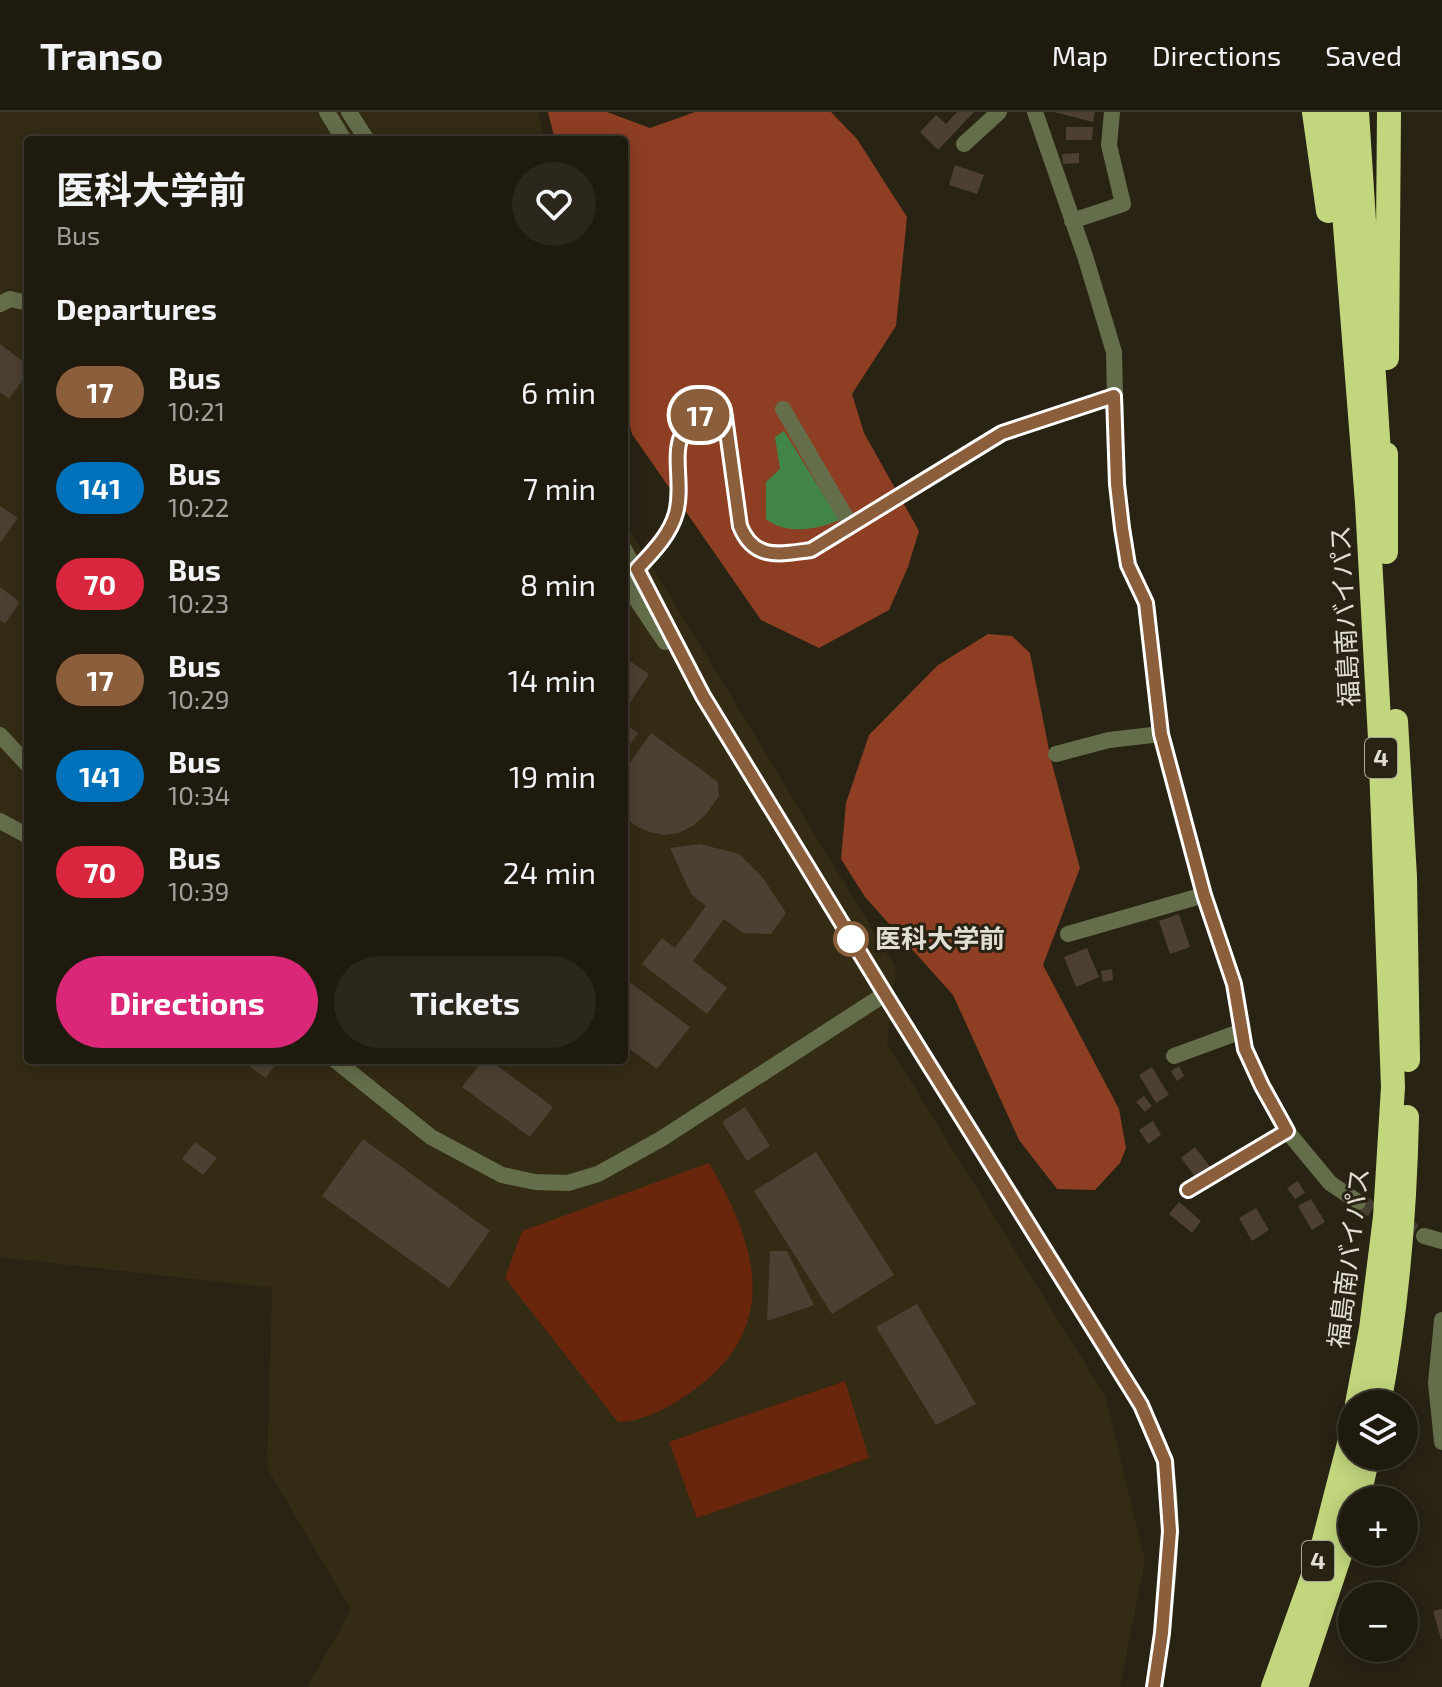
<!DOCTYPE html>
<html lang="en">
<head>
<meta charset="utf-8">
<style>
	:root { --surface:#1e1a0e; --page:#2b271c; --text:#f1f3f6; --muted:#a1a19e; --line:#3c382e; --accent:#db2777 }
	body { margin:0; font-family:"Exo 2","Noto Sans JP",sans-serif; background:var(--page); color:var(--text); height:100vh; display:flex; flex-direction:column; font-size:30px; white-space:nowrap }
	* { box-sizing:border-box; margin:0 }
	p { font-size:26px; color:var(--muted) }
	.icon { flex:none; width:44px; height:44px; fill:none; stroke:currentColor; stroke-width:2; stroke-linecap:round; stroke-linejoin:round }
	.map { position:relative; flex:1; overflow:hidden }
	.drawer { position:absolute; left:24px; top:24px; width:604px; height:928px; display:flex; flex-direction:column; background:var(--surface); border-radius:8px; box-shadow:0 4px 20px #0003,0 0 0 2px var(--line) }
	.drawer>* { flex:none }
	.badge { padding:0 16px; border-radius:26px; font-size:28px; line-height:52px }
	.fabs { position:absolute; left:1338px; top:1278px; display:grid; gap:16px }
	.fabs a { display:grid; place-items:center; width:80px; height:80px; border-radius:50%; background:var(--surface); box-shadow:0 4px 20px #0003,0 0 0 2px var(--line); font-size:40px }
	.map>.badge { position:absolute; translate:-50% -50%; box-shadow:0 0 0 4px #fff }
	h2 { padding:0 32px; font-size:30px; line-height:72px }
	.round { display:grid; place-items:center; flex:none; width:84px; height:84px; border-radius:42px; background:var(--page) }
	.overview { display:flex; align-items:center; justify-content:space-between; height:136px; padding:0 32px }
	h1 { font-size:38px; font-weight:700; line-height:60px }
	.button { display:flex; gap:16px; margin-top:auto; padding:16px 32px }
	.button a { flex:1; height:92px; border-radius:48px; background:var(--accent); color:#fff; font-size:32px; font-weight:700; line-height:92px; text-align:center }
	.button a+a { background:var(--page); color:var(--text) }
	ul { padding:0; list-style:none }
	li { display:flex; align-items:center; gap:24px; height:96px; padding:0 32px }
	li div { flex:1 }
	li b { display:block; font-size:30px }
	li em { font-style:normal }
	li .badge { min-width:88px; font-weight:700; text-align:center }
	header { display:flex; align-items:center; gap:48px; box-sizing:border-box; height:112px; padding:0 40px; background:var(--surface); border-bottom:2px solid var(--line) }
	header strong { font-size:38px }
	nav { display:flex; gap:44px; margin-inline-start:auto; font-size:28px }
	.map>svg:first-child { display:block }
	.built { fill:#332b14 }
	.green { fill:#6a260c }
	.forest { fill:#8e3e22 }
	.water { fill:#418648 }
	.building { fill:#4d4032 }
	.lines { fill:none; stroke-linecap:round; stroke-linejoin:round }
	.minor-tunnel { stroke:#443f30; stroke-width:16; stroke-dasharray:16 8; stroke-linecap:butt }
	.minor { stroke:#656e4b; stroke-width:16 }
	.highway { stroke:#c2d67d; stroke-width:24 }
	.line-casing { stroke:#fff; stroke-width:18 }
	.line { stroke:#8b5e3c; stroke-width:12 }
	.stop-dot { fill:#fff; stroke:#8b5e3c; stroke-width:4 }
	.labels { text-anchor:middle; stroke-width:6; stroke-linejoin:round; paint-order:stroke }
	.shield { fill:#282313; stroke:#aaa69a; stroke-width:2 }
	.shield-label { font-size:24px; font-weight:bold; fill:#e2ded4 }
	.street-label { font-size:26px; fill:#e2ded4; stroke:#282313 }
	.stop-label { font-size:26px; font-weight:bold; fill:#e2ded4; stroke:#282313; text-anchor:start }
</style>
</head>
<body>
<header>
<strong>Transo</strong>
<nav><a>Map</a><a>Directions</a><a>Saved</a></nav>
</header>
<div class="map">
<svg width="1442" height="1575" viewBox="0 0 1442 1575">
	<rect width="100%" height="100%" fill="#282313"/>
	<path class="built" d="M0 0H539L544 28H28V948H624V408L896 856 887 931 1105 1284 1145 1448 1120 1575H307L351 1498 267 1356 272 1176 0 1145Z"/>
	<path class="green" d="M709 1051C757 1133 783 1216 691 1280 671 1294 644 1310 618 1310L505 1166 522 1119Z
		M845 1269 869 1346 697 1406 669 1330Z"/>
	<path class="forest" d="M548 0H607L650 16 695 0H831L857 27 907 105 896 214 852 282 864 321 919 419 908 455 889 498 819 536 761 508 632 322 624 291V28H555Z
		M988 522 1012 524 1030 541 1051 648 1080 756 1043 853 1119 997 1126 1036 1120 1051 1095 1078 1057 1077 1019 1028 953 883 865 785 841 747 846 691 869 623 938 553Z"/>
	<path class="water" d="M784 319 839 408C817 418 786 423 766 407V370L780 357 775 325Z"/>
	<path class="building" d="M957 0H974L938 38 920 20 936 3 946 12Z
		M1054 0H1095L1093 10Z
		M1066 15H1093L1092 28H1066Z
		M1079 41V51L1063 52 1062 42Z
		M955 53 984 63 977 82 949 73Z
		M0 232 28 253V261L9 287 0 280Z
		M0 394 18 406 0 431Z
		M0 475 20 490 5 512 0 508Z
		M624 545 649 562 624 600Z
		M624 611 638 621 624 641Z
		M651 621 718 670 719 684 707 701 694 713 679 721 664 723 649 720 634 713 624 702V659Z
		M700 732 739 742 763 766 786 801 771 822 743 821 724 807 693 849 727 876 707 902 642 852 662 826 675 836 706 794 691 782 670 736Z
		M1179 802 1190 835 1170 842 1159 809Z
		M1087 836 1099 865 1076 875 1064 845Z
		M1112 857 1113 868 1103 870 1101 859Z
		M624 866 690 915 657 957 624 933Z
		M240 948H272L276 951 266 966Z
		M483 948H490L553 995 530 1025 462 975Z
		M1179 954 1184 964 1177 969 1171 959Z
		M1152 955 1169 983 1156 991 1139 963Z
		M1144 984 1152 994 1145 1000 1136 990Z
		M745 995 770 1034 747 1049 722 1010Z
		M1153 1009 1161 1023 1148 1032 1139 1018Z
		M363 1027 490 1119 449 1176 322 1084Z
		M195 1030 217 1046 203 1063 182 1047Z
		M1195 1035 1211 1056 1197 1067 1181 1046Z
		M816 1040 894 1163 832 1202 754 1079Z
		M1298 1069 1305 1081 1295 1087 1287 1076Z
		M1311 1087 1325 1110 1312 1118 1298 1094Z
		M1179 1090 1201 1109 1192 1121 1169 1102Z
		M1256 1096 1269 1118 1252 1129 1239 1106Z
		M770 1139H787L814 1193 767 1209Z
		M917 1192 976 1292 936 1313 876 1215Z
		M1442 1497V1527H1441L1433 1499Z"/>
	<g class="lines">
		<path class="minor-tunnel" d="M1358 1090 1424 1124"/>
		<path class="minor" d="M327 0 344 28
			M349 0 367 28
			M1035 0 1085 144 1114 240 1117 372 1128 453 1146 491 1160 616 1204 783 1234 872 1245 937 1262 974 1287 1019 1330 1071 1358 1090
			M964 32 999 0
			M1072 109 1123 92 1109 33 1112 0
			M0 192 10 187 28 191
			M783 297 851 414
			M624 437 703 584 885 882 1141 1293C1149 1311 1161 1331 1165 1351 1178 1416 1164 1509 1154 1575
			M624 465C647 451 671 425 677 398 685 358 659 315 714 299L725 305 740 414C754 449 780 442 811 438L1002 321 1114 284
			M624 469 665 530
			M0 623 28 653
			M1056 642 1109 628 1161 622
			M0 709 28 724
			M1068 822 1204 783
			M1174 944 1242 919
			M335 948 431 1025 502 1063 535 1070 568 1071 598 1062 661 1027 885 882
			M1188 1078 1287 1019
			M1424 1124 1442 1129
			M1442 1208 1436 1271 1442 1330"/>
		<path class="highway" d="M1314 0 1328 99
			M1336 0 1367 391 1380 626 1393 975 1385 1105 1371 1217 1357 1292
			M1357 0 1380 357
			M1387 246 1389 0
			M1386 440V342
			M1396 609 1405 765 1408 948
			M1379 1292C1397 1198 1405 1101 1407 1005
			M1358 1388 1368 1344
			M1273 1575 1320 1444 1352 1320
			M1296 1575 1352 1407"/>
	</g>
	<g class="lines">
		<g class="line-casing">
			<path id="line" d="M1154 1575 1162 1521 1170 1419 1165 1349 1141 1293 885 882 703 584 637 457C653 440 670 423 676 401 687 361 657 316 714 299L725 305 740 414C754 449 780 442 811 438L1002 321 1114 284 1117 372 1122 416 1128 453 1146 491 1161 622 1204 783 1234 872 1245 937 1262 974 1287 1019 1188 1078"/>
		</g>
		<use href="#line" class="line"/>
	</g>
	<circle class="stop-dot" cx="851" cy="827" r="16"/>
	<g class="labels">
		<g class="shield">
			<rect x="1365" y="626" width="32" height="40" rx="6"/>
			<rect x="1302" y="1429" width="32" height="40" rx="6"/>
		</g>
		<g class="shield-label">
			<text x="1381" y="654">4</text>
			<text x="1318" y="1457">4</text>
		</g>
		<g class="street-label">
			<text transform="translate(1345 504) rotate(-93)" y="9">福島南バイパス</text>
			<text transform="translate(1349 1146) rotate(-83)" y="9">福島南バイパス</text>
		</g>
		<g class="stop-label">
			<text x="875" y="836">医科大学前</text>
		</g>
	</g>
</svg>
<div class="fabs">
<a><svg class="icon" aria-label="layers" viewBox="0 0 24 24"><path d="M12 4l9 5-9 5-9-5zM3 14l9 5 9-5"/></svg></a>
<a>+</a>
<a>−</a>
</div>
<b class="badge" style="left:700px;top:303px;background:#8b5e3c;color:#fff">17</b>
<section class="drawer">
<div class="overview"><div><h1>医科大学前</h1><p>Bus</p></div><a class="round"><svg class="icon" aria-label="heart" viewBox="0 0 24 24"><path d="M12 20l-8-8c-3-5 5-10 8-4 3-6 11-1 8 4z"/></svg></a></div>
<h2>Departures</h2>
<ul>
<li><span class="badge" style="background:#8b5e3c;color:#fff">17</span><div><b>Bus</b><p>10:21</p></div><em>6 min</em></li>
<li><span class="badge" style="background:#0072bc;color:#fff">141</span><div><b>Bus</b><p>10:22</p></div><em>7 min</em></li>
<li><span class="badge" style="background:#d7263d;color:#fff">70</span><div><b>Bus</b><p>10:23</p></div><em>8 min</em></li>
<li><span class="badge" style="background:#8b5e3c;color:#fff">17</span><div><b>Bus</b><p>10:29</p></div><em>14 min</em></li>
<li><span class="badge" style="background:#0072bc;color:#fff">141</span><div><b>Bus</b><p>10:34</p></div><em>19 min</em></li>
<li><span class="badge" style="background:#d7263d;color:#fff">70</span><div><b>Bus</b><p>10:39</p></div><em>24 min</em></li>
</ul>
<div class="button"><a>Directions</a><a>Tickets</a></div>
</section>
</div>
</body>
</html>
